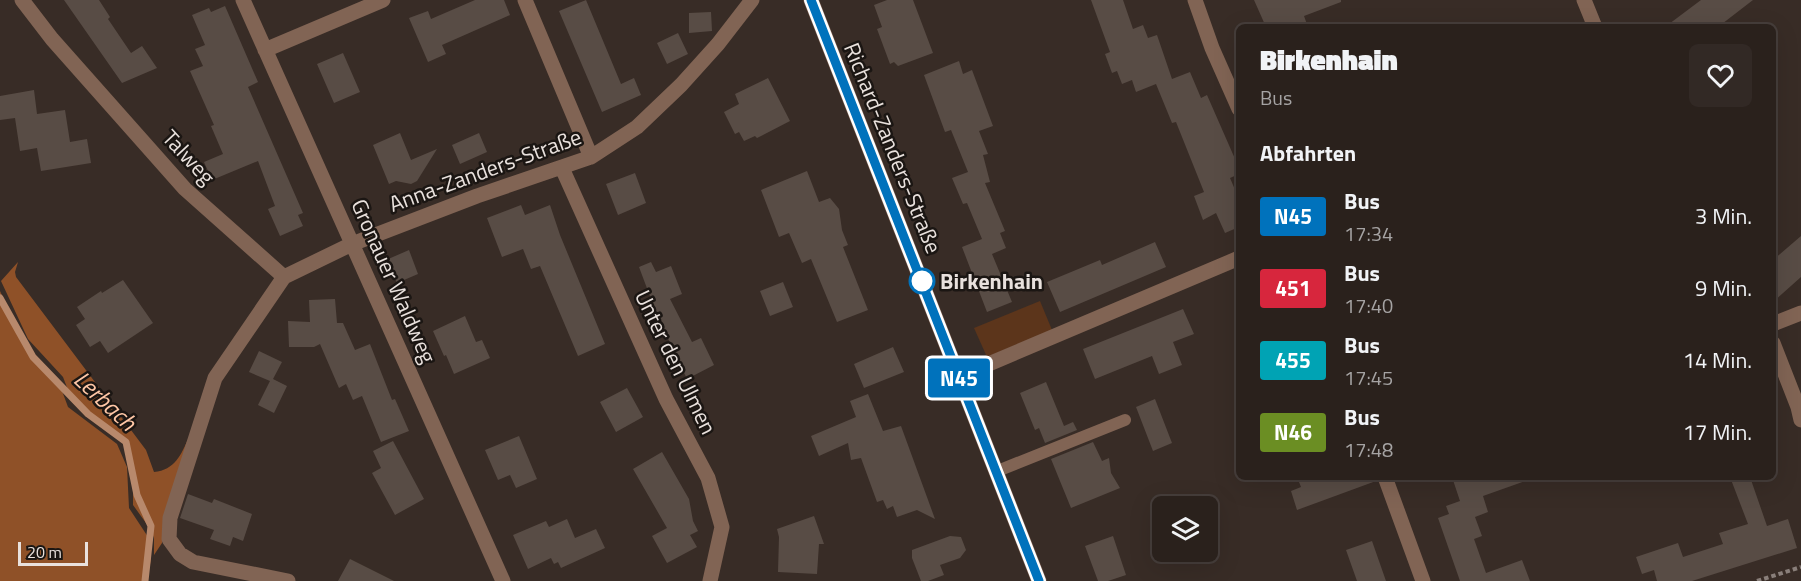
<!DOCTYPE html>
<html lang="de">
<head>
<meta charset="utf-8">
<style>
	:root { --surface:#2a211c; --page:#322925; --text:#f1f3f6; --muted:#a5a3a3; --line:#463e3b }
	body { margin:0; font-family:"Titillium Web",sans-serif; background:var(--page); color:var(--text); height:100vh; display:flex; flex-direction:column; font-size:22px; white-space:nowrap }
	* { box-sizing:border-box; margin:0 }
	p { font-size:20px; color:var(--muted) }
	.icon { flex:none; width:33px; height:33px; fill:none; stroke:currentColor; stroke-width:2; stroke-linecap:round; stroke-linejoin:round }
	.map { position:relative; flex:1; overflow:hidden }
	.panel { position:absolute; left:1236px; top:24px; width:540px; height:456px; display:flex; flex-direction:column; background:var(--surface); border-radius:9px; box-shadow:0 6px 24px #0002,0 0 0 2px var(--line) }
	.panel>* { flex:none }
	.badge { padding:0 12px; border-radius:4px; font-size:21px; line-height:39px }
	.buttons { position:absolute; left:1152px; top:496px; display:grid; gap:12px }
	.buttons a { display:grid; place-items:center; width:66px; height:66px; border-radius:9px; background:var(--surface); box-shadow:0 6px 24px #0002,0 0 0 2px var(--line); font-size:30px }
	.scale { position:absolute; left:18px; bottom:15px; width:70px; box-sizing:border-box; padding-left:6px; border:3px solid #e9e1dd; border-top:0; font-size:16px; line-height:21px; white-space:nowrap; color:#e9e1dd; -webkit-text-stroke:4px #1b1613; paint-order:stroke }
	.map>.badge { position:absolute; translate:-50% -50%; box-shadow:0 0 0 3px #fff }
	h2 { padding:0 24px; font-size:22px; line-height:54px }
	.round { display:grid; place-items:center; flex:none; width:63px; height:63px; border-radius:9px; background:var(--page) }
	.summary { display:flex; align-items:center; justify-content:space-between; height:102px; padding:0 24px }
	h1 { font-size:28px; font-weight:800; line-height:45px }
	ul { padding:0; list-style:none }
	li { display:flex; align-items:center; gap:18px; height:72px; padding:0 24px }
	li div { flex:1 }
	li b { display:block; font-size:22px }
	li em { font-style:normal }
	li .badge { min-width:66px; font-weight:700; text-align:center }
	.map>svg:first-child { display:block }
	.green { fill:#5c351b }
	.forest { fill:#8f5128 }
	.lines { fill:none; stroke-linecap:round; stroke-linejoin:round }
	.stream { stroke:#b8896c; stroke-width:7 }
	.building { fill:#584c45 }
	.path { stroke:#897f7a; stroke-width:4; stroke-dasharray:4.5 3; stroke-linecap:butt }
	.service { stroke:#816454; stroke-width:12 }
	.minor { stroke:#816454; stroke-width:15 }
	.tertiary { stroke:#816454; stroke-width:15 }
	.line-casing { stroke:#fff; stroke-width:14 }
	.line { stroke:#0072bc; stroke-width:9 }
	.stop-dot { fill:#fff; stroke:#0072bc; stroke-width:3 }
	.labels { text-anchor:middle; stroke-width:5; stroke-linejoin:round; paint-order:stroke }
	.street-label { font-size:22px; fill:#e9e1dd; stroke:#1b1613 }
	.stop-label { font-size:22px; font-weight:bold; fill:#e9e1dd; stroke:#1b1613; text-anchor:start }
	.water-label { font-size:24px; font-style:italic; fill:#ffc7a6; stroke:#1b1613 }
</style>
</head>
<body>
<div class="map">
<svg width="1801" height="581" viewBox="0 0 1801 581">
	<rect width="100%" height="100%" fill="#382c26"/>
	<path class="green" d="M1040 301 1052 330 987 357 974 328Z"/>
	<path class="forest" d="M18 262 15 272 16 277 146 450 154 472C175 470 181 455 189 437L162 530V543L154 555V538L151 530 133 505V464L125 439 73 403 63 377 28 339 1 281Z
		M0 291 23 342 58 380 68 407 117 444 127 467 129 508 150 540 151 559 147 581H0Z"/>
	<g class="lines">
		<path class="stream" d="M0 298 33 357 88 414 126 442 137 495 151 526 145 581"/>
	</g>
	<path class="building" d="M64 0H99L110 17 108 19 131 53 142 46 157 68 122 83Z
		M475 0H504L510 15 442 45 446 54 428 62 409 18 428 11 431 19Z
		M586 0 621 84 634 78 641 95 602 112 559 11Z
		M887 0H913L933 53 898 66 894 62 890 64 877 29 882 27 874 5Z
		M1091 0H1123L1133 29 1143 25 1148 38 1157 35 1172 79 1190 72 1201 98 1207 95 1239 168V174L1230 178 1239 199V227L1225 233 1216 213 1203 220 1194 196 1204 192 1176 122 1172 123 1156 84 1136 92 1132 80 1122 84 1117 71 1112 73 1105 54 1110 52Z
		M1254 0H1341V2L1304 16 1308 27H1266Z
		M1701 0H1753L1718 27H1665Z
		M225 6 258 82 248 87 303 213 298 215 303 226 280 236 268 209 275 206 258 161 212 180 204 162 223 154 211 126 214 125 190 71 203 66 195 49 205 45 192 15 209 8 211 12Z
		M711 12 712 31 689 33V13Z
		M678 33 688 54 667 64 657 43Z
		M343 53 360 92 334 103 317 64Z
		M959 61 963 74 972 70 993 126 979 131 988 154 983 155 990 182 985 183 1005 231 1000 233 1006 248 992 254 1012 302 987 312 962 247 982 239 967 203 963 204 952 178 968 172 951 130 945 132 924 75Z
		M768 78 790 121 757 138 755 136 744 141 739 132 735 134 724 112 739 104 735 94Z
		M34 90 37 114 65 110 70 142 87 139 91 163 41 171 37 148 20 151 15 118 0 120V96Z
		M400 133 411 160 437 149 417 181 411 184 396 181 389 184 373 145Z
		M479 133 487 152 460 164 452 145Z
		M807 171 819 202 830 198 839 209 842 230 848 245 843 247 868 310 837 322 811 259 802 263 789 233 779 237 761 190Z
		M635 173 646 203 618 215 606 184Z
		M521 205 525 215 550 205 560 235 605 344 578 356 540 266 531 269 523 249 502 257 487 218Z
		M1801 236V277L1773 302V260Z
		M1155 242 1166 267 1060 312 1047 282 1100 260 1102 265Z
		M409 250 418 274 397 283 386 260Z
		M651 262 656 272 671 266 682 294 670 299 692 342 701 338 714 365 687 379 657 315 639 267Z
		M123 280 153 323 108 353 100 341 90 347 76 325 85 319 77 307 101 291 102 293Z
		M783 282 793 307 770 316 760 291Z
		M335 299 337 323H343L355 350 370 344 392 400 395 399 409 431 381 442 362 396 353 400 346 384 339 388 320 344 314 347H289L288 321 310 322 309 300Z
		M1183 309 1194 334 1173 342 1182 365 1159 374 1152 356 1095 379 1083 349Z
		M465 316 476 342 482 340 490 358 454 374 446 355 444 356 433 331Z
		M893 347 904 372 864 388 854 364Z
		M259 351 282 362 273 379 287 386 274 413 258 405 270 381 249 372Z
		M1046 382 1064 426 1073 422 1077 430 1045 443 1039 428 1035 430 1020 393Z
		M627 388 643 417 616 432 600 402Z
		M868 394 883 431 901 426 935 519 917 510 897 517 893 506 887 509 883 500 877 502 861 458 851 460 848 443 819 456 811 436 856 417 850 401Z
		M1155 399 1172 443 1153 451 1136 407Z
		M519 436 537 479 516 488 510 475 498 480 485 450Z
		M393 441 424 499 395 515 372 473 381 468 373 451Z
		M1093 442 1102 461 1109 458 1111 473 1120 488 1071 508 1051 459Z
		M662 452 689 499 693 521 698 531 690 535 697 547 667 563 652 536 667 528 633 469Z
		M1297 477H1375L1376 481 1297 510 1291 491 1301 487Z
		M1452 477H1528V480L1483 496 1488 512 1475 517 1482 536 1474 539 1486 573 1522 560 1530 581H1460L1438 518 1449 514 1446 506 1460 501Z
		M1730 477H1750L1767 526 1788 519 1797 548 1692 581H1657L1654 570 1642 574 1636 557 1678 543 1683 557 1723 544 1719 533 1748 524Z
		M188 494 212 503 214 499 252 514 243 541 233 537 230 546 210 539 214 530 180 518Z
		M814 516 824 544H819L817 574 778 572 779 537 777 529Z
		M567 519 575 538 596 529 605 548 561 568 558 562 554 564 551 558 528 569 513 535 546 521 549 527Z
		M950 536 961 537 966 550 960 558 940 565 944 575 928 581H921L912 558V550Z
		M1113 536 1126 575 1108 581H1098L1085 546Z
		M1372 541 1386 581H1357L1346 550Z
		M350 559 394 581H338Z"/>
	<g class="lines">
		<path class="path" d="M1757 581 1801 567"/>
		<path class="service" d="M995 472 1125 420"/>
		<path class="minor" d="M22 0 52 39 185 189 284 277 352 244 477 196 591 157 637 127 681 85 718 44 752 0
			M243 0 503 581
			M525 0 591 157
			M1195 0 1212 48 1239 109
			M1584 0 1595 27
			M265 50 383 0
			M562 168 666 399 708 478 722 527 710 581
			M284 277 215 378 170 518 169 539 180 554 193 562 288 581
			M1773 324 1801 313
			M1773 343 1798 407 1801 420
			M958 377 1239 258
			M1385 477 1423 581"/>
		<path class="tertiary" d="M811 0 1039 581"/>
	</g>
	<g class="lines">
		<g class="line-casing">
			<path id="line" d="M811 0 1039 581"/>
		</g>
		<use href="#line" class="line"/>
	</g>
	<circle class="stop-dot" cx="922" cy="281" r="12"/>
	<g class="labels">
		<g class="street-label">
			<text transform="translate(893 148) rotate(68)" y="8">Richard-Zanders-Straße</text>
			<text transform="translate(189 157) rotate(47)" y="8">Talweg</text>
			<text transform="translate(485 170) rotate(-20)" y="8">Anna-Zanders-Straße</text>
			<text transform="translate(394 281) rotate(66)" y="8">Gronauer Waldweg</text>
			<text transform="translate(676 362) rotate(64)" y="8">Unter den Ulmen</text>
		</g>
		<g class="stop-label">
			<text x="940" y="289">Birkenhain</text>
		</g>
		<g class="water-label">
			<text transform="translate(105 401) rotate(43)" y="8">Lerbach</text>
		</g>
	</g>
</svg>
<div class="buttons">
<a><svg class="icon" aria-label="layers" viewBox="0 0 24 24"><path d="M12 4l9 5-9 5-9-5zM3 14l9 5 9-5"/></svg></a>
</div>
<div class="scale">20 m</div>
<b class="badge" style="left:959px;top:378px;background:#0072bc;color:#fff">N45</b>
<section class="panel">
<div class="summary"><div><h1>Birkenhain</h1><p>Bus</p></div><a class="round"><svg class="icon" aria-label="heart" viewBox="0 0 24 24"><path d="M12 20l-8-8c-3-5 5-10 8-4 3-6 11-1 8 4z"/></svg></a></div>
<h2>Abfahrten</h2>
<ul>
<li><span class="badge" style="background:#0072bc;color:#fff">N45</span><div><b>Bus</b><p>17:34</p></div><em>3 Min.</em></li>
<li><span class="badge" style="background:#d7263d;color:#fff">451</span><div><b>Bus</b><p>17:40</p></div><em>9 Min.</em></li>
<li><span class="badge" style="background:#00a3b4;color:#fff">455</span><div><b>Bus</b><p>17:45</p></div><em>14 Min.</em></li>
<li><span class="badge" style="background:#6b8e23;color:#fff">N46</span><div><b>Bus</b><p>17:48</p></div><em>17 Min.</em></li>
</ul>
</section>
</div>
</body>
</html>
